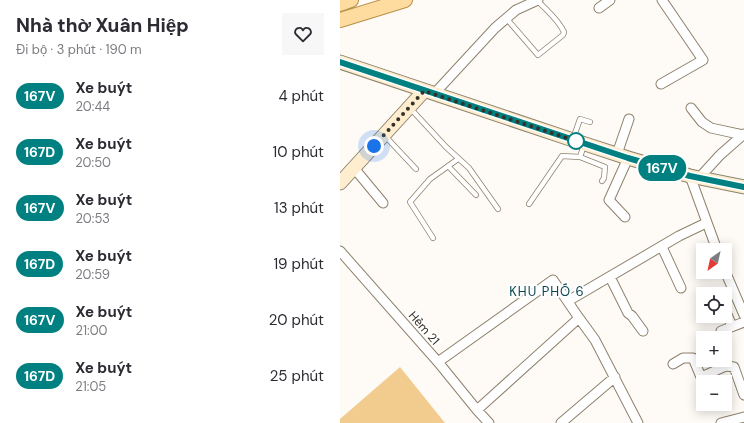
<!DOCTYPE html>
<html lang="vi">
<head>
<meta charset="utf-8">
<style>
	:root { --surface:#fff; --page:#f7f7f7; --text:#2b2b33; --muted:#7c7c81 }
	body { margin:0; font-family:"DM Sans",sans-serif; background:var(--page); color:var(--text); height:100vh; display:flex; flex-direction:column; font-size:15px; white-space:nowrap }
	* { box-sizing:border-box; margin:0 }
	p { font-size:13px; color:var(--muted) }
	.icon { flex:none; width:22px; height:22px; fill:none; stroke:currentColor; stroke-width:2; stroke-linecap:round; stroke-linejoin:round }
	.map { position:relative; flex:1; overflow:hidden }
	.side { display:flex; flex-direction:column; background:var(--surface); width:340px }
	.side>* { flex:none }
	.badge { padding:0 8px; border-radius:13px; font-size:14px; line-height:26px }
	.needle { width:26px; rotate:213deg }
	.fabs { position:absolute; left:356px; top:243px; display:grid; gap:8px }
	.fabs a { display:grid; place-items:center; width:36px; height:36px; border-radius:0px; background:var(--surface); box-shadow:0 2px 10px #0003; font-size:20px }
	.you { position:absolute; width:20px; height:20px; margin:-10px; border:3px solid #fff; border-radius:50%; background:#1a73e8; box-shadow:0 0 0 6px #1a73e833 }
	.map>.badge { position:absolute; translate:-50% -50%; box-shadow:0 0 0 2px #fff }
	.round { display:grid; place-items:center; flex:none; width:42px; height:42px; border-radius:0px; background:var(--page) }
	.headline { display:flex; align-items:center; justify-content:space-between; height:68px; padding:0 16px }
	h1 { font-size:19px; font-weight:800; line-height:30px }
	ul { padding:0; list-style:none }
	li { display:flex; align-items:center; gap:12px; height:56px; padding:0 16px }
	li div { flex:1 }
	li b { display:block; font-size:15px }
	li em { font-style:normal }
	li .badge { min-width:44px; font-weight:700; text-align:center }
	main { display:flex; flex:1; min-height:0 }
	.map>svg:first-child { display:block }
	.green { fill:#f2cc8e }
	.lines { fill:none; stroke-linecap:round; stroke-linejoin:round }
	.service-casing { stroke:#8e816c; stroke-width:6 }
	.minor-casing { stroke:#8e816c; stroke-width:11 }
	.secondary-casing { stroke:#8e816c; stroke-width:15 }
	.primary-casing { stroke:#b7904b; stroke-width:16 }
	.service { stroke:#fff; stroke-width:4.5 }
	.minor { stroke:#fff; stroke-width:9 }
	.secondary { stroke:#feedcf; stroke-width:13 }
	.primary { stroke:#fedb9e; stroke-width:14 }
	.line-casing { stroke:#fff; stroke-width:9 }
	.line { stroke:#008080; stroke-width:6 }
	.walk { stroke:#363128; stroke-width:4; stroke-dasharray:0 7.2 }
	.stop-dot { fill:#fff; stroke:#008080; stroke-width:2 }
	.labels { text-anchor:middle; stroke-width:4; stroke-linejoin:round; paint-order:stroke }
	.street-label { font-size:12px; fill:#363128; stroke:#fff }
	.neighbourhood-label { font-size:13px; letter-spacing:1px; fill:#0a4552; stroke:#fff }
</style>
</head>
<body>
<main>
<section class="side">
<div class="headline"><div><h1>Nhà thờ Xuân Hiệp</h1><p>Đi bộ · 3 phút · 190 m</p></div><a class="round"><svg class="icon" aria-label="heart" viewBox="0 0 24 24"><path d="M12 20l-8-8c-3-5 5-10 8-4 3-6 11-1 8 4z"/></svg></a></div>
<ul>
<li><span class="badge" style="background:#008080;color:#fff">167V</span><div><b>Xe buýt</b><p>20:44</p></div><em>4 phút</em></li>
<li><span class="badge" style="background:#008080;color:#fff">167D</span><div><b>Xe buýt</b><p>20:50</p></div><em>10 phút</em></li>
<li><span class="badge" style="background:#008080;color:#fff">167V</span><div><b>Xe buýt</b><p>20:53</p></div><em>13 phút</em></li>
<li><span class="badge" style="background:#008080;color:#fff">167D</span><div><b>Xe buýt</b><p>20:59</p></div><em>19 phút</em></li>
<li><span class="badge" style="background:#008080;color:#fff">167V</span><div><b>Xe buýt</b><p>21:00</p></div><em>20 phút</em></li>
<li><span class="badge" style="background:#008080;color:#fff">167D</span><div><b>Xe buýt</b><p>21:05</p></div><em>25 phút</em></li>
</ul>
</section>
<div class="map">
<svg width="404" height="423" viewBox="0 0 404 423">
	<rect width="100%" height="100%" fill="#fefbf7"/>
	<path class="green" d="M60 367 105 423H0V419Z"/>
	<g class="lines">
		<g class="service-casing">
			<path id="service" d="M166 18 198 55 223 35 224 32C218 19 207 11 197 0
				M70 108 106 147 129 168 158 209
				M45 136 76 169
				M233 139 240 119 250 122
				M244 145 240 157 265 167 264 178 262 181
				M108 166 136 195
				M189 204 222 156 240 157
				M93 238 70 202 90 179 118 159"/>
		</g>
		<g class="minor-casing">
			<path id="minor" d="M259 8 270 0
				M321 84 363 60 322 0
				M94 94 155 28 176 10 198 0
				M351 108 362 122 371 128 403 135
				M277 154 289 119
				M14 168 43 203
				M350 176 377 250
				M359 178 380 155 404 134
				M285 217 269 200 288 158
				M322 247 341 288
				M0 251 98 362 137 410 149 423
				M385 271 404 315
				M270 277 288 313 292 316 303 331
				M228 301 339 236 366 223
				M385 310 392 326
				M381 331 404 322
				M98 362 213 280 239 318 255 340 298 423
				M333 364 343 358H353L361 377 386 366 394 367 404 395
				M137 410 239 318
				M221 423 275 377
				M381 423 404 417"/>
		</g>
		<g class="secondary-casing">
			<path id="secondary" d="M0 62 233 140 288 158 350 176 404 187
				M0 183 84 91"/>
		</g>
		<g class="primary-casing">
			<path id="primary" d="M0 4 11 0
				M0 20 65 0"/>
		</g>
		<use href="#service" class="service"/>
		<use href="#minor" class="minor"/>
		<use href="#secondary" class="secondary"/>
		<use href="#primary" class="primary"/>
	</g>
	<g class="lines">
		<g class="line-casing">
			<path id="line" d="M0 62 288 158 350 176 404 187"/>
		</g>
		<use href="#line" class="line"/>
		<path class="walk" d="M34 146 84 91 236 141"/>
	</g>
	<circle class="stop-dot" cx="236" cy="141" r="8"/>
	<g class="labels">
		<g class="street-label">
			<text transform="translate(84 328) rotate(49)" y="4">Hẻm 21</text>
		</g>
		<g class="neighbourhood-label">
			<text x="207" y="296">KHU PHỐ 6</text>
		</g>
	</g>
</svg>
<div class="fabs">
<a><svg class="needle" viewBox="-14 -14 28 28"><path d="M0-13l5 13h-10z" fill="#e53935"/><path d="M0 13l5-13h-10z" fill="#7c7c81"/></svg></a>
<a><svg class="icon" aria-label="locate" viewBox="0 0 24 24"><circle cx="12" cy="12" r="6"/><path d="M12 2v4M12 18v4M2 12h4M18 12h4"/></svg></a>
<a>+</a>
<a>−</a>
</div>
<div class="you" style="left:34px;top:146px"></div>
<b class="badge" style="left:322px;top:168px;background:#008080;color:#fff">167V</b>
</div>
</main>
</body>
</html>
